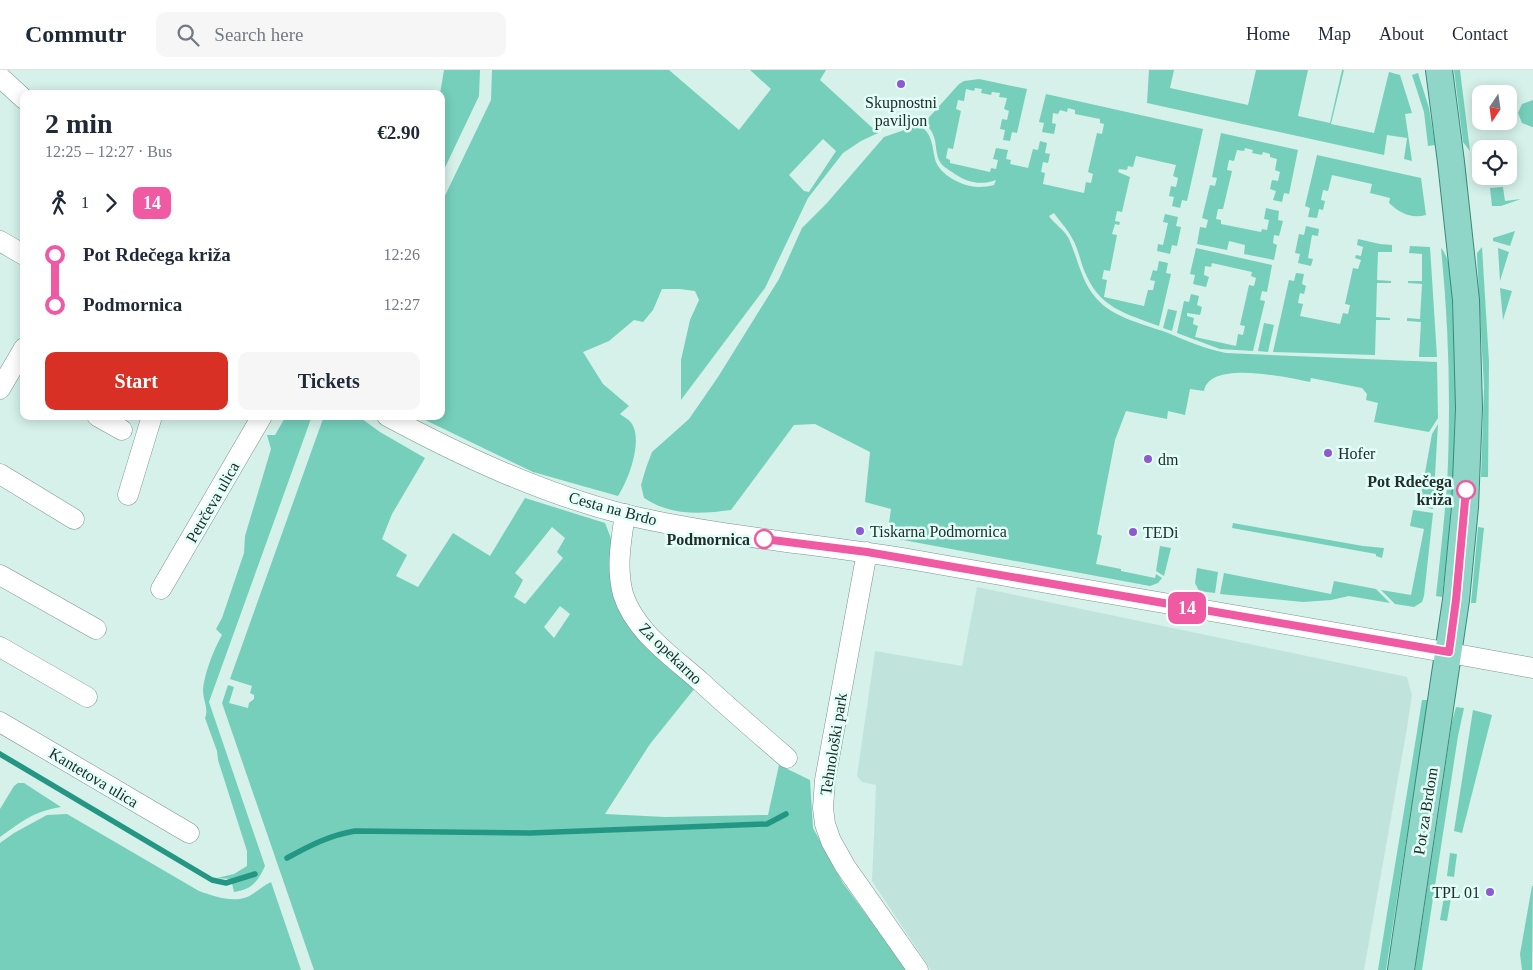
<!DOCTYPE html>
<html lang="en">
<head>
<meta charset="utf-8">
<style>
	:root { --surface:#fff; --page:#f6f6f7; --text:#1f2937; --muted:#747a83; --line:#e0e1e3; --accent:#d93025 }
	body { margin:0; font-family:"Times New Roman",serif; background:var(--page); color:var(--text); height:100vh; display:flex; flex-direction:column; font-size:19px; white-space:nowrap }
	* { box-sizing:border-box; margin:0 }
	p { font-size:16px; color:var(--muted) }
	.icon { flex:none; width:28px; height:28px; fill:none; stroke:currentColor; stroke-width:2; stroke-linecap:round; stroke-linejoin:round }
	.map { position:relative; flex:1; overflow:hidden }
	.panel { position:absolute; left:20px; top:20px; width:425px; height:330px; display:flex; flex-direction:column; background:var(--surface); border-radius:10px; box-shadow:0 2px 12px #0003 }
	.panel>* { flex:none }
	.badge { padding:0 10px; border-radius:8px; font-size:18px; line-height:32px }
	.needle { width:32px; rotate:193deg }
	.buttons { position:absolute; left:1472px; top:15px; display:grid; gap:10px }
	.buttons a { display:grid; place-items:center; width:45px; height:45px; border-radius:10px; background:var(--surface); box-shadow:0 2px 12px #0003; font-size:25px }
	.map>.badge { position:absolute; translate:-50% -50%; box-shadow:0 0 0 2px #fff }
	.legs { display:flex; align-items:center; gap:8px; height:55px; padding:0 25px; font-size:16px }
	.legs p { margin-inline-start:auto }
	.head { display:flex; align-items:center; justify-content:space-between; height:85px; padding:0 25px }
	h1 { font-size:28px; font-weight:700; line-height:38px }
	.cta { display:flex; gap:10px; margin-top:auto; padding:10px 25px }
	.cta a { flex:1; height:58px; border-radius:10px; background:var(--accent); color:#fff; font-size:20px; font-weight:700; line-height:58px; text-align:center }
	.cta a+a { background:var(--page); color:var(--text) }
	ul { padding:0 25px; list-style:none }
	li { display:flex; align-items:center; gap:18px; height:50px; font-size:19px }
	li i { display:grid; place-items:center; width:8px; height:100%; margin:0 6px; background:currentColor }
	li i::after { content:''; width:12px; height:12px; margin:-6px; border:4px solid; border-radius:50%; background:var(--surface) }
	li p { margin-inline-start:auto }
	li:first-child i { background:linear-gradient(#0000 50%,currentColor 0) }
	li:last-child i { background:linear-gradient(currentColor 50%,#0000 0) }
	header { display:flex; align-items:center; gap:30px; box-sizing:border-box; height:70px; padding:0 25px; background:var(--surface); border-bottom:1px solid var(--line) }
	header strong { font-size:24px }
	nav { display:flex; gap:28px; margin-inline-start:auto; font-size:18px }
	.search { width:350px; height:45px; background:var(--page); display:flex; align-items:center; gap:12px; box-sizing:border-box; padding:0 18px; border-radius:10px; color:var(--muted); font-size:19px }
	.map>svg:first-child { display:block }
	.built { fill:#c0e4dc }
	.green { fill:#75cfbb; fill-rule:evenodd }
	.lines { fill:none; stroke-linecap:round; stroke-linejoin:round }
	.stream { stroke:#239784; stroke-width:5.5 }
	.minor-casing { stroke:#7b958f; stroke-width:21 }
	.major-casing { stroke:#398979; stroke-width:28 }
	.minor { stroke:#fff; stroke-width:20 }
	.major { stroke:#8fd6c8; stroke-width:26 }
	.line-1-casing { stroke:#fff; stroke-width:11 }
	.line-1 { stroke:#ef5aa2; stroke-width:8 }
	.poi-dot { fill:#8e59d1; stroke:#e2fff7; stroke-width:2 }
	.stop-1-dot { fill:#fff; stroke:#ef5aa2; stroke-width:2.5 }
	.labels { text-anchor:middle; stroke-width:5; stroke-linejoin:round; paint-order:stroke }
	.poi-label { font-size:16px; fill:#222d2a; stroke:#e2fff7; text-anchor:start }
	.stop-label { font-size:16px; font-weight:bold; fill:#222d2a; stroke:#e2fff7; text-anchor:end }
	.street-label { font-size:16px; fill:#222d2a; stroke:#e2fff7 }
</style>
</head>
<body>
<header>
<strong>Commutr</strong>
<div class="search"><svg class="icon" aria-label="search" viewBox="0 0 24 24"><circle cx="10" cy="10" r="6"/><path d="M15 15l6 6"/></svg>Search here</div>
<nav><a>Home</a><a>Map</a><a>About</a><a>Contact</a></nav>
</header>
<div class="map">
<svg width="1533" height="900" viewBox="0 0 1533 900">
	<rect width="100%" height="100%" fill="#d5f1ea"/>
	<path class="built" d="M977 517 1407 607 1412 625 1407 658 1364 900H931L872 811 876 715 862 712 857 706 875 581 962 596Z"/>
	<path class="green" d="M444 0H480L479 26 441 106V24H440Z
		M492 0H669L739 60 771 19 750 0H826L820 10 878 63 861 71 843 83 808 128 765 218 681 330V290L690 250 699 230 695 221 680 219H662L653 240 643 252 634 250 609 271 583 282 603 314 629 336 620 344C624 347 630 350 632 354 643 372 628 411 618 426L533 402 417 346H441V134L491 30ZM823 69 836 81 809 122 804 121 789 105Z
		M1149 0H1174L1170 18 1248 35 1256 0H1308L1298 46 1330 53 1342 0H1344L1331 54 1374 63 1389 2 1400 5 1412 43 1405 44 1412 91 1404 89 1407 68 1387 65 1384 85 1147 33Z
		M1454 0H1460L1470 81 1463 72Z
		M1418 3 1429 38 1435 75 1428 76 1424 42 1412 5Z
		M979 9 1027 19 1017 63 1012 62 1010 71 1003 70 1005 60 1000 59 1002 49 1007 50 1009 41 1004 39 1007 28 999 27 1000 23 992 22 991 25 981 23 982 19 975 18 974 21 966 19 964 31 958 30 956 39 961 41 953 79 948 78 946 88 950 90V93L990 102 991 98 996 99 998 90 993 89 996 78 1008 80 1006 89 1011 90 1010 94 1028 98 1033 79 1038 80 1040 71 1047 73 1045 83 1050 84 1048 93 1043 92 1041 102 1045 103 1043 114 1084 123 1086 112 1091 113 1093 104 1088 102 1097 63 1102 64 1104 54 1100 53V49L1075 44V40L1068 38 1067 42 1060 40 1058 44 1053 43 1052 53 1056 54 1054 64 1042 62 1044 53 1039 52 1046 24 1203 59 1187 131 1182 130 1180 138 1172 136 1174 127 1169 126 1171 116 1176 117 1178 108 1173 106 1176 95 1136 86 1133 97 1128 96 1127 100 1119 99 1118 102 1130 107 1122 142 1117 141 1115 151 1120 152 1119 155 1115 154 1112 164 1117 165 1110 201 1104 200 1102 209 1107 210 1104 227 1144 236 1148 220H1153L1155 211 1150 210 1153 200 1157 201 1159 191 1168 193 1166 203 1171 204 1159 256C1124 243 1099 238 1084 200 1080 190 1078 178 1072 168 1067 158 1060 152 1054 143L1049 146C1055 155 1064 159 1069 169 1078 189 1081 211 1096 228 1113 248 1144 254 1168 263 1187 271 1205 279 1226 283L1437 292 1438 348 1429 362 1374 352 1378 333 1366 330 1367 324 1362 318 1311 308 1310 312C1288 308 1210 289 1204 321L1190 319 1185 345 1168 341 1167 349 1126 341 1115 370 1097 464 1102 466 1096 494 1121 499V501L1155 508 1156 504 1162 508 1158 513 1150 516 887 467 891 439 865 432 870 382 815 354 794 355 731 440C701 444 671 446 644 428L641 415 646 398 652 382 689 349 718 307 779 209 802 158 827 133 884 67 916 56 922 57C933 66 932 77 935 89 939 105 963 117 979 117 984 117 990 116 994 115L996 110C979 116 966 112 952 102 948 99 943 97 940 92 933 79 940 66 924 53L959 14 964 11Z
		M1533 30V57H1532L1522 53 1518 43 1522 34Z
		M1221 63 1298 80 1289 124 1284 123 1282 132 1273 130 1276 121 1270 119 1272 110 1278 111 1280 102 1275 100 1277 89 1270 87V84L1263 82 1262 85 1252 83 1253 80 1245 78 1244 81 1237 80 1234 91 1229 90 1227 100 1232 101 1223 139H1218L1216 149 1221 150V154L1261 162 1262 159 1267 160 1269 150 1264 149 1266 138 1279 141 1278 150 1283 151 1279 166 1274 165 1273 173 1277 175 1274 190 1244 184 1245 175 1229 171 1227 180 1197 174 1200 157 1206 158 1208 150 1202 148 1210 115 1215 116 1217 108 1212 107Z
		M1317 85 1421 108 1426 145C1411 149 1400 143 1389 133L1390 128 1370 123 1372 114 1332 105 1328 121 1323 120 1321 130 1325 131 1323 140 1319 139 1317 148 1308 147 1310 138 1305 136Z
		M1503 117 1505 131 1521 129 1501 136H1492L1490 118Z
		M1165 144 1178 147 1176 156 1181 157 1177 176 1172 175 1170 184 1157 181 1158 174 1163 175 1168 153 1163 152Z
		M1306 156 1319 159 1318 166 1312 165 1308 188 1313 189 1311 196 1298 193 1300 184 1295 183 1299 164 1304 165Z
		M1515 161 1510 176 1493 171V168Z
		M1358 169 1380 174 1392 175V182H1378L1377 210 1391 211V213H1377L1376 247 1390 248V250H1376L1375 285 1273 282 1289 210 1294 211 1296 203 1304 204 1302 214 1306 216 1304 224 1300 223 1298 233 1303 234 1300 246 1340 254 1343 243 1348 244 1350 235 1345 234 1353 198 1358 199 1361 190 1355 188 1356 185 1361 186 1363 177 1357 175Z
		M1410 176 1430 177 1437 287H1419L1421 252 1407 251V248L1420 249 1422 214 1408 213V211H1422V184L1409 183Z
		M1482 177 1489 292 1488 407H1481L1484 317 1477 187V183Z
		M1196 178 1272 195 1267 222 1262 221 1260 230 1265 231 1253 281 1220 279 1177 263 1184 231 1189 232 1191 224 1199 226 1197 235 1202 237 1200 245 1187 243V246L1194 248 1193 254 1198 256 1195 267 1236 276 1238 264 1243 265 1245 256 1240 255 1249 215 1254 216 1256 208 1251 206 1252 202 1212 193 1211 197 1205 196 1204 205 1209 207 1206 217 1193 214 1195 205 1190 204Z
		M1441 178C1453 191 1452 226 1453 244 1458 339 1454 433 1442 527L1436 526C1440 489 1444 453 1447 416 1451 337 1449 257 1441 178Z
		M1498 178 1509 182 1500 211Z
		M1500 218 1512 221 1503 250Z
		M1168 239 1177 241 1172 261 1163 258Z
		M1264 253 1274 255 1268 282 1258 281Z
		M286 346H312L209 632 265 796C258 811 252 820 234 822L231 809 217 808 234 804 247 796V781L218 690 217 681 205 648C209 639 203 630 203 621 204 604 214 579 222 565L216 559 222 548 244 483 245 466 271 379 267 365H275Z
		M324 346H358L380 362 425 388 392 444 382 469 407 485 396 506 418 517 453 463 490 486 525 428 605 453 612 471 609 501 614 504 695 618 650 674 605 744 665 747 768 745 779 695 810 710 813 758 843 813 907 900H314L222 633 228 615 234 617 229 633 248 638 249 633 254 629V625L250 623 252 616 230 609ZM552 457 565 468 557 482 563 488 525 534 514 527 523 510 515 503ZM560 536 570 544 554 568 544 557Z
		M1438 354 1433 439 1419 436 1432 364Z
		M1413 440 1433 443 1424 526 1422 532 1414 537 1395 534 1381 520 1411 525 1424 459 1410 456Z
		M1233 453 1363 476 1384 478 1382 488 1376 486V484L1232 458Z
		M1478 457 1484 458 1476 533H1471Z
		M1160 476 1171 478 1164 506 1156 501Z
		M1197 498 1218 502 1215 523 1199 521 1195 513Z
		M1224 503 1331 524 1334 511 1376 519 1390 533 1349 526 1331 530 1303 532 1220 524Z
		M1422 630H1428L1386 900H1378C1392 810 1408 720 1422 630Z
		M1456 637 1464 638 1458 666 1422 900H1415L1452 652Z
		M1473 640 1492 645 1462 763 1454 761Z
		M18 713H24L61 737C32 742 23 751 0 767V739L14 716Z
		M67 744 199 821C213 826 233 833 247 827 256 823 262 816 271 812L301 900H0V773L14 763 47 745Z
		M1450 783 1457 784 1454 807 1447 806Z
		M1532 816H1533L1532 900H1522L1520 884Z
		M1444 827 1451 828 1447 851 1440 850Z"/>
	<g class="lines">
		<path class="stream" d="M0 684 212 810 226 813 255 804
			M287 788C309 776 330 765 355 761L530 763 767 754 786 744"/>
		<g class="minor-casing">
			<path id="minor" d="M0 7 24 29
				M0 171 24 185
				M0 319 24 278
				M97 346 122 360
				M387 346C463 387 543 424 627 445 722 467 819 474 914 490 1120 526 1327 560 1533 598
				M0 404 74 449
				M128 425 152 346
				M625 444C621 471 616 497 623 524 635 562 673 587 701 612 729 638 758 663 787 688
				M867 482 825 710 823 738 825 754 831 771 845 796 918 900
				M0 505 96 559
				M161 519 262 346
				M0 577 87 627
				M0 652 189 763"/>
		</g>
		<g class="major-casing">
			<path id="major" d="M1401 900 1456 530 1465 437 1469 338 1466 230 1451 92 1439 0"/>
		</g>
		<use href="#minor" class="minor"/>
		<use href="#major" class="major"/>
	</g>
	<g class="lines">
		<g class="line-1-casing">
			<path id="line-1" d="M764 469 867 482 1449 582 1456 530 1466 420"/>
		</g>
		<use href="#line-1" class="line-1"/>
	</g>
	<g class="poi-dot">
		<circle cx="901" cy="14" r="5"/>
		<circle cx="1328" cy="383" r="5"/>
		<circle cx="1148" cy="389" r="5"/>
		<circle cx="860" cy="461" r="5"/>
		<circle cx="1133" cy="462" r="5"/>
		<circle cx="1490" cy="822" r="5"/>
	</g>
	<g class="stop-1-dot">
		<circle cx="1466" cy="420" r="9"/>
		<circle cx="764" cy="469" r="9"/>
	</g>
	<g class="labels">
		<g class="poi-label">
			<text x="901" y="38" text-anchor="middle">Skupnostni<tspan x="901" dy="18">paviljon</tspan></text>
			<text x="1338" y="389">Hofer</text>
			<text x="1158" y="395">dm</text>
			<text x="870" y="467">Tiskarna Podmornica</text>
			<text x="1143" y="468">TEDi</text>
			<text x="1480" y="828" text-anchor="end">TPL 01</text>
		</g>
		<g class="stop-label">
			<text x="1452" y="417">Pot Rdečega<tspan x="1452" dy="18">križa</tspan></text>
			<text x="750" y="475">Podmornica</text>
		</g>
		<g class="street-label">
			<text transform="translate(212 432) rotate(-60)" y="6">Petrčeva ulica</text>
			<text transform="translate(613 438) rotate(15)" y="6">Cesta na Brdo</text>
			<text transform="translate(671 583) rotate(44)" y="6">Za opekarno</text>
			<text transform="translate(833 674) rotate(-81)" y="6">Tehnološki park</text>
			<text transform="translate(94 707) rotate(31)" y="6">Kantetova ulica</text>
			<text transform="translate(1425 741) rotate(-81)" y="6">Pot za Brdom</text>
		</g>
	</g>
</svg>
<div class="buttons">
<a><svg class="needle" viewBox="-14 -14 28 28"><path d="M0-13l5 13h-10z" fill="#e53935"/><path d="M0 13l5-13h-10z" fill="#747a83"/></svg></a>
<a><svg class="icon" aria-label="locate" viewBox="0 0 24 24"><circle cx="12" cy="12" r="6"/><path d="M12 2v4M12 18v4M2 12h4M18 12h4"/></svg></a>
</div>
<b class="badge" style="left:1187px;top:538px;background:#ef5aa2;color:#fff">14</b>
<section class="panel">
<div class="head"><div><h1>2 min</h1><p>12:25 – 12:27 · Bus</p></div><b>€2.90</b></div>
<div class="legs"><svg class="icon" aria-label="walk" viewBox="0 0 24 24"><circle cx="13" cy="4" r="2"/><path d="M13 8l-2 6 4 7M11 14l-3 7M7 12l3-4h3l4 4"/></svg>1<svg class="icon" aria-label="forward" viewBox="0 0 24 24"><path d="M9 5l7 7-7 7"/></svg><b class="badge" style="background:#ef5aa2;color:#fff">14</b></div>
<ul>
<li><i style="color:#ef5aa2"></i><b>Pot Rdečega križa</b><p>12:26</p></li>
<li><i style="color:#ef5aa2"></i><b>Podmornica</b><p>12:27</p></li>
</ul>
<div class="cta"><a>Start</a><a>Tickets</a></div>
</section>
</div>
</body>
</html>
